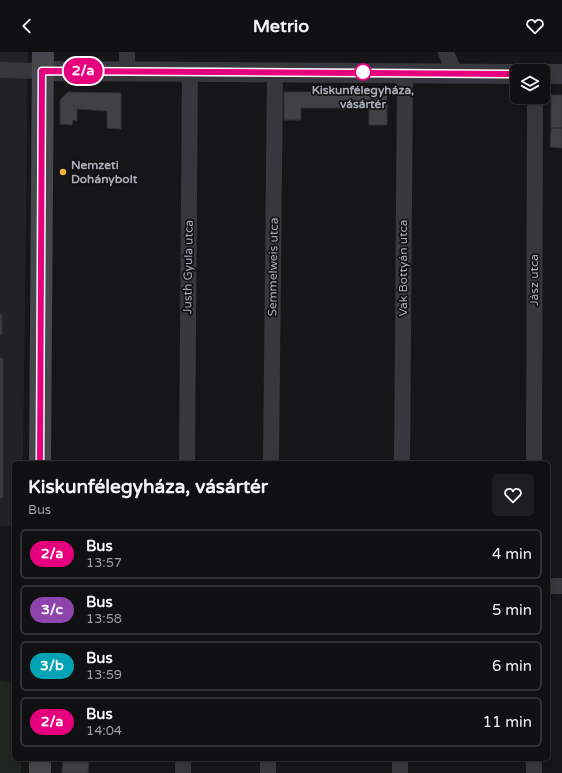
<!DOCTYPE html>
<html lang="en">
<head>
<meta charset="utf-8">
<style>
	:root { --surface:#101012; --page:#1e1e20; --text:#f1f3f6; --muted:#9c9d9f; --line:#303032 }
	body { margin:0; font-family:"Varela Round",sans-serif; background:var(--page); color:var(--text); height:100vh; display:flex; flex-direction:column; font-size:15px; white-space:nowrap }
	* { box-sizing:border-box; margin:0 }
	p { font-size:13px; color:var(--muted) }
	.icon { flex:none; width:22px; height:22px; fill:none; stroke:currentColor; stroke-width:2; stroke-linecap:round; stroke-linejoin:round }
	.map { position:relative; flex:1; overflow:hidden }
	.details { position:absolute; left:12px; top:409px; width:538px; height:300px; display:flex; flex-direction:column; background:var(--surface); border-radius:6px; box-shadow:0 2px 6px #0003,0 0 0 1px var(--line) }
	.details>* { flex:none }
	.badge { padding:0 8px; border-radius:13px; font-size:14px; line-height:26px }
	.buttons { position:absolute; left:510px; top:12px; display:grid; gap:8px }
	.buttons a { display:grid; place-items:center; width:40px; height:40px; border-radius:6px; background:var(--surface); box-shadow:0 2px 6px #0003,0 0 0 1px var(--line); font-size:20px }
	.map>.badge { position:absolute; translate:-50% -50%; box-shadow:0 0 0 2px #fff }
	.round { display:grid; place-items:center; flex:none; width:42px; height:42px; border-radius:6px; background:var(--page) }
	.headline { display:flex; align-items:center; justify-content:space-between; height:68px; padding:0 16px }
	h1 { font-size:19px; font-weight:800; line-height:30px }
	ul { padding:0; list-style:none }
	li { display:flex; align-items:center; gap:12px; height:50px; margin:0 8px 6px; padding:0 8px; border:2px solid var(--line); border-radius:6px }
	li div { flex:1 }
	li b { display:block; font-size:15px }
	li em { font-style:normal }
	li .badge { min-width:44px; font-weight:700; text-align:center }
	header { display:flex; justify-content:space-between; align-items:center; height:52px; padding:0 16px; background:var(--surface); font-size:18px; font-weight:800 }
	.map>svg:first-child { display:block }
	.built { fill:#222225 }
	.green { fill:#1e261f }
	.building { fill:#404145; stroke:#303034 }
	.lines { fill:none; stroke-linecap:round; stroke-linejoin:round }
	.minor { stroke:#37383d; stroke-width:16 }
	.tertiary { stroke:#37383d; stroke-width:20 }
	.secondary { stroke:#45474d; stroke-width:22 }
	.line-casing { stroke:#fff; stroke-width:9 }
	.line { stroke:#e6007e; stroke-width:6 }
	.stop-dot { fill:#fff; stroke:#e6007e; stroke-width:2 }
	.poi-dot { fill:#f2b134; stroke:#111113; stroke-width:1.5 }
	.labels { text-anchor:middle; stroke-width:3.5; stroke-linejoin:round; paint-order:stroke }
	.stop-label { font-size:12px; font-weight:bold; fill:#a8adb8; stroke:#111113 }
	.poi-label { font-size:12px; font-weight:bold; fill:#a8adb8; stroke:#111113; text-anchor:start }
	.street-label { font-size:12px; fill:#a8adb8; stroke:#111113 }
</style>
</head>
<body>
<header><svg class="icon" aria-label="back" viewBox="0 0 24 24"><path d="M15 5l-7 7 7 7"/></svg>Metrio<svg class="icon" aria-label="heart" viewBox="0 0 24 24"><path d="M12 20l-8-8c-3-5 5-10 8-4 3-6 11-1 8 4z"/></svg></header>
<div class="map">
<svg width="562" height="721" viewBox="0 0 562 721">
	<rect width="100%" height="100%" fill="#161618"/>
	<path class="built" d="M0 0H28L23 411H14V474H0Z"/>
	<path class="green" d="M0 628 14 629V707H21V721H0Z"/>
	<path class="building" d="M68 40 121 41V77L107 76V59L77 57V69L73 68 72 73 60 72V48Z
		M284 40H387V73H369V56H301V68H284Z
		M551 43H562V76H551Z
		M551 76H562V96L550 95Z
		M0 262H2V283H0Z
		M0 306H3V446H0Z
		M63 708 89 709 88 721H62Z"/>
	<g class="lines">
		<path class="minor" d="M127 0V19
			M446 0 454 20
			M0 18 42 19
			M187 411 190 19
			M271 411 275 20
			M402 411 405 20
			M534 411 535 45
			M548 534H562
			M534 707V721
			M183 721V707
			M268 721V707
			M400 721V707"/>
		<path class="tertiary" d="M42 19 517 22
			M543 22H562"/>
		<path class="secondary" d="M40 411 43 0
			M40 707V721"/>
	</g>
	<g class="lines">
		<g class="line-casing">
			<path id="line" d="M40 411 42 19 517 22"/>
		</g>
		<use href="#line" class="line"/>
	</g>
	<circle class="stop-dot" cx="363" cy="20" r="8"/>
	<circle class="poi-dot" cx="63" cy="120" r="4"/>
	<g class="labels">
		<g class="stop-label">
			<text x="363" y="42">Kiskunfélegyháza,<tspan x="363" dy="14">vásártér</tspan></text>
		</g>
		<g class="poi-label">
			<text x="71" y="117">Nemzeti<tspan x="71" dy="14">Dohánybolt</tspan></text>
		</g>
		<g class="street-label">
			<text transform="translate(188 215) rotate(-89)" y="4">Justh Gyula utca</text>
			<text transform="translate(273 215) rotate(-89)" y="4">Semmelweis utca</text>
			<text transform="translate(403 216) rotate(-90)" y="4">Vak Bottyán utca</text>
			<text transform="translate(534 228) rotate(-90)" y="4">Jász utca</text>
		</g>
	</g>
</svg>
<div class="buttons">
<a><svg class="icon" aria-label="layers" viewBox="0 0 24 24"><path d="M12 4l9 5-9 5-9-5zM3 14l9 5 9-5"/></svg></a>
</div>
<b class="badge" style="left:83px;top:19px;background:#e6007e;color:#fff">2/a</b>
<section class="details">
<div class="headline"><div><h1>Kiskunfélegyháza, vásártér</h1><p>Bus</p></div><a class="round"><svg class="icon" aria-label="heart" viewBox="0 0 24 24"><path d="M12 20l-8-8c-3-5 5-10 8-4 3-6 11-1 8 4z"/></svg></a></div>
<ul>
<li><span class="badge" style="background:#e6007e;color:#fff">2/a</span><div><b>Bus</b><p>13:57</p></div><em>4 min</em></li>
<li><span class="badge" style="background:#8e44ad;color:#fff">3/c</span><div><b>Bus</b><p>13:58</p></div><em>5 min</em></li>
<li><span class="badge" style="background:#00a3b4;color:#fff">3/b</span><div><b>Bus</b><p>13:59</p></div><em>6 min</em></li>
<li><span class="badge" style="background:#e6007e;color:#fff">2/a</span><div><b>Bus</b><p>14:04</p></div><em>11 min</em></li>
</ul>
</section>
</div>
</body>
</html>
